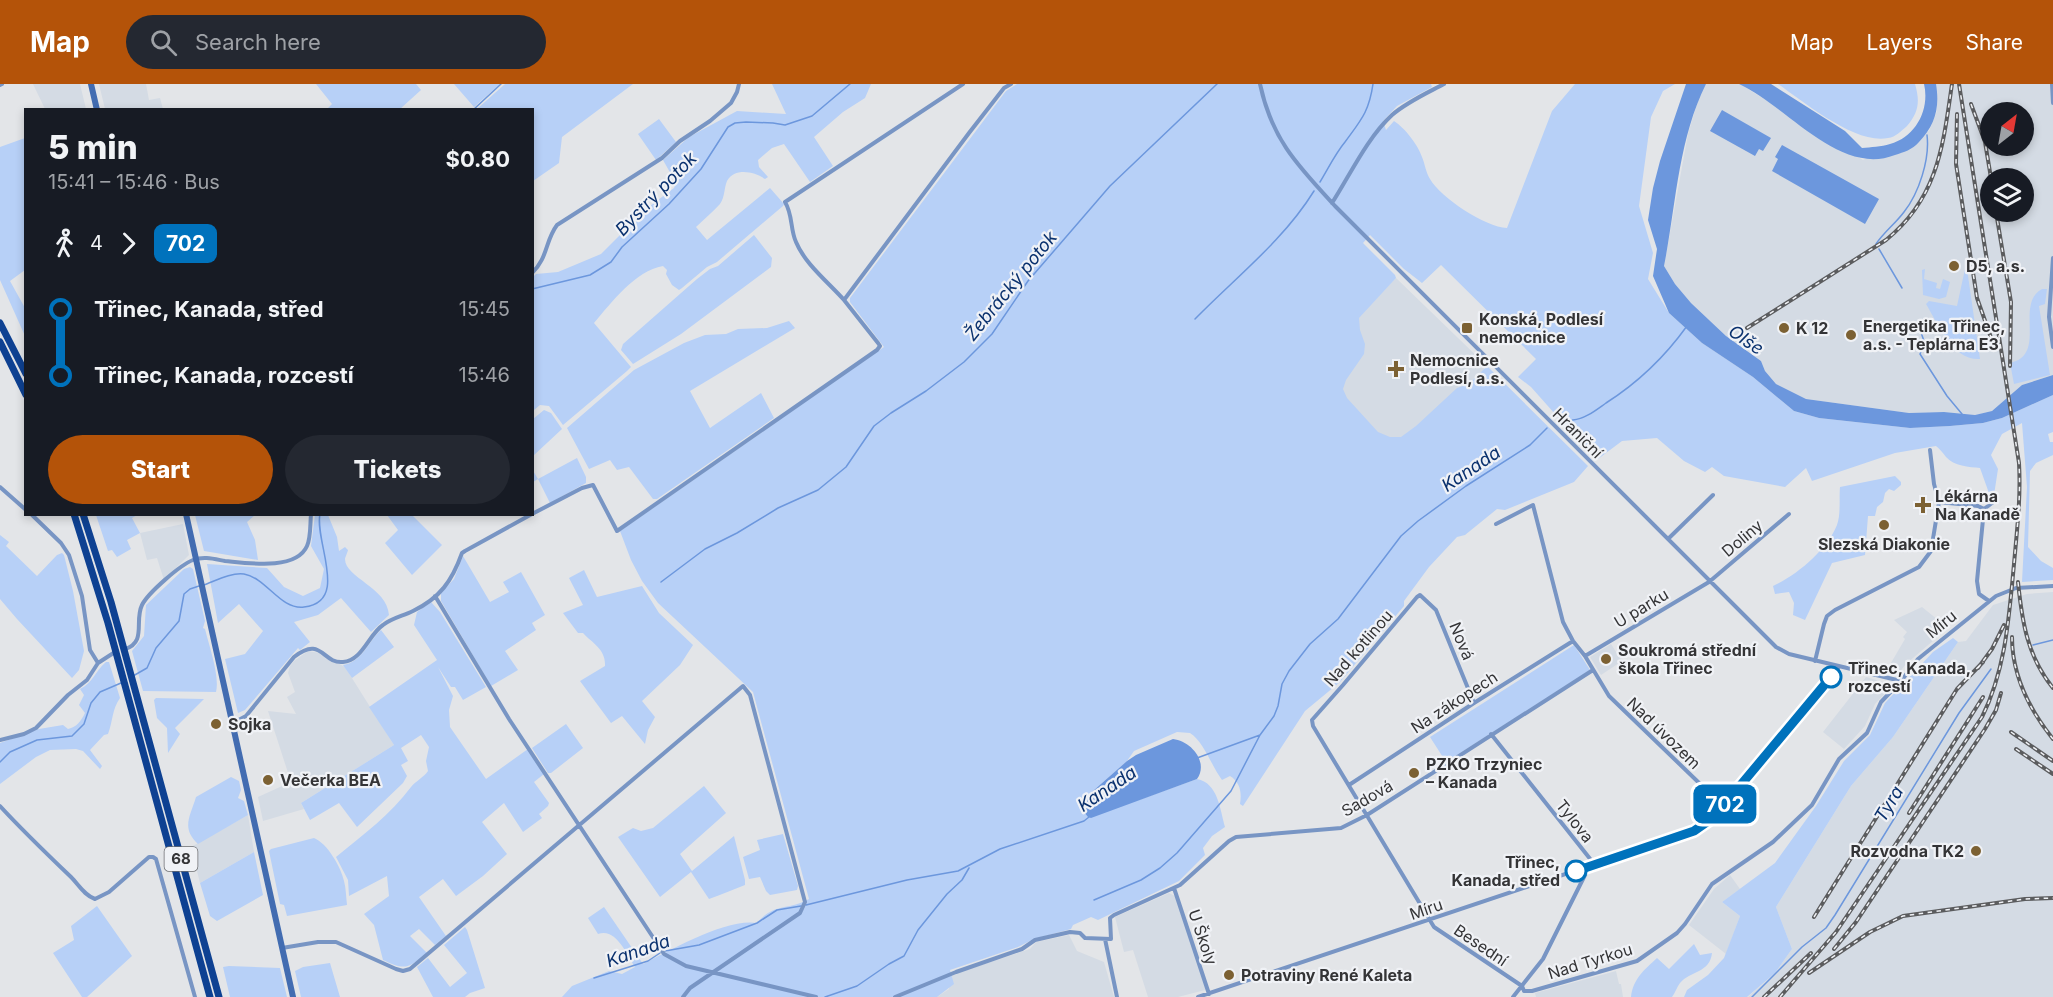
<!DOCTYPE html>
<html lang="en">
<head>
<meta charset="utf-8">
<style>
	:root { --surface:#171b24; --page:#242831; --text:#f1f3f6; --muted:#9ea1a6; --accent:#b45309 }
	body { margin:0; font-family:Inter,sans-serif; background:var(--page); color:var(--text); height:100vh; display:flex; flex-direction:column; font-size:22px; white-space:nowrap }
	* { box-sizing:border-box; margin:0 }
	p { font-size:20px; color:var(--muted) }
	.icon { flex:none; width:33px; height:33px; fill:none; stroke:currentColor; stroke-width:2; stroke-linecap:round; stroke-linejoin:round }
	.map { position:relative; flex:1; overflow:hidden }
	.details { position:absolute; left:24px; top:24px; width:510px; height:408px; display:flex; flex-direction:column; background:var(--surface); border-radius:0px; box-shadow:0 3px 9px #0003 }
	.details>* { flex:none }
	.badge { padding:0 12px; border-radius:9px; font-size:21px; line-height:39px }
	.needle { width:39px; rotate:31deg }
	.tools { position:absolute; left:1980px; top:18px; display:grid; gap:12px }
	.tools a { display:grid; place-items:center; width:54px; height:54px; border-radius:50%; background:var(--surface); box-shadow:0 3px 9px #0003; font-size:30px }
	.map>.badge { position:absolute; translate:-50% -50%; box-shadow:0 0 0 3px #fff }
	.legs { display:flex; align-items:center; gap:9px; height:66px; padding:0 24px; font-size:20px }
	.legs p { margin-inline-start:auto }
	.head { display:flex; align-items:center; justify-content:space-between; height:102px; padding:0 24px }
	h1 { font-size:33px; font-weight:800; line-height:45px }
	.primary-button { display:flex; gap:12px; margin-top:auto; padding:12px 24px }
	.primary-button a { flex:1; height:69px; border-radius:36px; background:var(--accent); color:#fff; font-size:24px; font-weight:800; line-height:69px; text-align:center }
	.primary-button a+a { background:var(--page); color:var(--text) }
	ul { padding:0 24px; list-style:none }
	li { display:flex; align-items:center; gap:21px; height:66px; font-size:22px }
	li i { display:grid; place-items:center; width:9px; height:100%; margin:0 8px; background:currentColor }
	li i::after { content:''; width:15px; height:15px; margin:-8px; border:4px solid; border-radius:50%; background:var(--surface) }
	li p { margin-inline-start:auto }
	li:first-child i { background:linear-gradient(#0000 50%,currentColor 0) }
	li:last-child i { background:linear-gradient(currentColor 50%,#0000 0) }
	header { display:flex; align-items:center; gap:36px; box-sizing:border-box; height:84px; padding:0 30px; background:var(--accent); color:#fff }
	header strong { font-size:28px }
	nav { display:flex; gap:33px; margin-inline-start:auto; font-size:21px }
	.search { width:420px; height:54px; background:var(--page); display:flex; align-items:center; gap:15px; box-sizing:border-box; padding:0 21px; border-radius:33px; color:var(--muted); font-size:22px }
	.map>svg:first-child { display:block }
	.built { fill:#d4dbe4; fill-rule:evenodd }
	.green { fill:#b7d0f7 }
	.water { fill:#6c97dd }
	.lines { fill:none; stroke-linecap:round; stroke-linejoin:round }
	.stream { stroke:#6c97dd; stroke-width:1.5 }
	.minor { stroke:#7895c4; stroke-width:4 }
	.secondary { stroke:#426cb1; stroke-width:6 }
	.trunk { stroke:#0e4192; stroke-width:7 }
	.rail-casing { stroke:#5b5c5e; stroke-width:4 }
	.rail { stroke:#f0f2f6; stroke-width:1.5; stroke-dasharray:4.5; stroke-linecap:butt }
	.line-1-casing { stroke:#fff; stroke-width:14 }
	.line-1 { stroke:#0072bc; stroke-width:9 }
	.poi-dot { fill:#7c6133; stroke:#f0f2f6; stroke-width:2 }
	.stop-1-dot { fill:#fff; stroke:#0072bc; stroke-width:3 }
	.labels { text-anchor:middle; stroke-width:4.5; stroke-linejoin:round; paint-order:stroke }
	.shield { fill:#f0f2f6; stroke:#6c6d70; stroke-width:1.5 }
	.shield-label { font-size:15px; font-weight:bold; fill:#343436 }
	.poi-label { font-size:16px; font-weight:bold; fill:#343436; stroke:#f0f2f6; text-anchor:start }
	.street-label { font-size:16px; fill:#343436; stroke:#f0f2f6 }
	.stop-label { font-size:16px; font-weight:bold; fill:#343436; stroke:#f0f2f6; text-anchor:start }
	.water-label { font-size:18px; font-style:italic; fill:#0a316e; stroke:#f0f2f6 }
</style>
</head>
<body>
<header>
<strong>Map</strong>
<div class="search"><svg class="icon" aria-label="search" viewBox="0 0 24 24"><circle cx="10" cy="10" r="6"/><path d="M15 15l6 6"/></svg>Search here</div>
<nav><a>Map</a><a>Layers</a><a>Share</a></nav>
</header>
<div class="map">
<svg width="2053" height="913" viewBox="0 0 2053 913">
	<rect width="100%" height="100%" fill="#e3e5e8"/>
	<path class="built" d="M33 0H80L86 25H45Z
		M99 0H146L149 16 160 14 163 25H105Z
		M1706 0H1739L1743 2 1863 76 1929 47 1937 27 1936 0H2053V291L2022 301 1992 327 1975 331 1944 328 1909 329 1806 315 1776 300 1765 287 1761 277 1726 252 1691 219 1675 200 1664 182 1688 50 1699 13ZM1990 28H2024V62H1990ZM1990 94H2024V128H1990Z
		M1396 194 1487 282 1395 376 1306 288Z
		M183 440 189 471 164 496 157 474 147 476 140 449Z
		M2053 508V913H1748L1775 889 1792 865 1776 823 1851 702 1893 653 1958 558 1966 557 1993 521 2027 510Z
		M1922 523 1948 544 1906 580 1898 590H1890L1888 584 1905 555 1903 553 1907 548 1894 536Z
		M1611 560 1622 577 1601 591 1590 573Z
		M308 567 320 569 345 583 394 661 301 719 304 725 263 737 258 713 291 698 268 627 296 630 287 613 295 608 288 589 290 582 294 577Z
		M1866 593 1893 601 1875 620 1865 642 1844 665 1823 648Z
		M248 731 254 768 200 799 191 763Z
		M1730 791 1740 805 1722 818 1740 832 1726 870 1689 841 1714 805Z
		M1169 809 1175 812 1206 904 1205 906 1178 913H1148L1133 866 1124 868 1115 833Z
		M1069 851 1077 867 1104 878 1114 913H937L949 905 951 891 1030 865 1036 858Z
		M1616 887 1619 900H1621L1623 913H1536L1535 909Z"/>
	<path class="green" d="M316 0H416L421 6 400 25H327L332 20Z
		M454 0H500L474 23Z
		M505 0H633L562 53 559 79 533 97 532 26 477 25Z
		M772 0H871L865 14 843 28 814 53 833 82 810 98 784 60 772 64 758 76 759 83 768 93 765 95C755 88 735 83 727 97 724 104 725 113 720 120 713 128 704 135 696 143L707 156 770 104 784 120 783 122 717 178 707 183 682 204 679 206 672 201 666 190 667 186 663 182C635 187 612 218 594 239L631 283 627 287 563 341 549 322 540 321 534 326 532 194 536 190 558 188 601 170 646 125 674 104 676 99 663 76 689 53 737 27 786 30Z
		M1017 0H1431L1432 3 1397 22 1383 37 1386 46 1394 37C1405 44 1418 61 1422 73 1425 80 1426 89 1430 95 1441 114 1485 143 1507 144L1552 27 1575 0H1675L1663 7 1651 33 1639 122 1653 169 1648 195 1669 229 1702 259 1753 293 1794 327 1819 334 1910 344 1950 342 1983 339 2002 334 2053 311V348L2048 350 2050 358H2053V371L2036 379 2030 387 2028 463 2041 477 2053 484V496L2022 498 2027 403 2022 339 2002 350 1991 371 1998 385 1994 411 1990 412 1980 384C1969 383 1954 382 1946 373 1943 369 1940 365 1936 362L1895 369 1812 397 1806 384 1785 403 1724 392 1712 383 1705 388 1684 377 1657 354 1622 357 1598 375 1563 339 1531 303 1518 293 1536 275 1441 181 1422 199 1404 185 1370 151 1363 159 1395 191 1396 194 1359 234 1360 246 1365 260 1364 270 1346 296 1343 305 1347 314 1378 348 1390 353H1401L1416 342 1457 304 1469 300 1487 282 1588 382 1574 398 1505 426 1497 425 1465 451 1457 453 1429 483 1404 517V522L1340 598 1305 627 1243 722 1240 720C1242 708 1240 698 1230 692L1222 696C1211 681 1204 658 1190 649L1177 648 1134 667 1127 677 1093 707 1136 717 1197 695C1218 699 1220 725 1225 743L1212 752 1203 764 1205 771 1179 797 1098 836 1091 833 1073 841 1071 845 1034 855 1018 863 950 886 954 900 937 913H562L572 902 609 887 622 890 635 883C627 871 616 843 598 850L588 834 604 823 643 880C671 866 726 834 757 839 775 818 788 827 809 815L753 608 658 519 642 497 631 476 620 447 884 263 850 218V214L1006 7Z
		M1778 0H1915C1920 17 1919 28 1907 42 1901 47 1896 53 1888 54 1856 61 1804 18 1778 0Z
		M659 35 676 58 656 76 638 50Z
		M25 54V186L10 197 25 224V252L0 196V63Z
		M754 151 772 174 771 183 681 250 633 280 621 266 623 260 697 195 710 185 718 182Z
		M1925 185 1924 195 1937 199 1936 204 1940 205 1943 195 1950 198 1946 213 1939 215 1923 211 1922 186Z
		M1965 185H1967L1980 275C1953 277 1938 240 1926 220L1929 217 1957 222Z
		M2042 205H2047L2045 220 2039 222 2050 291 2014 300 2010 279C2048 271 2014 220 2042 205Z
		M789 237 795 244 690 307 710 344 761 309 774 334 657 415H653L629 383 617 386 610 376 589 385 567 344 634 286 684 259 705 251 726 250 738 245 767 244Z
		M544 326 551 329 562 345 533 372V335Z
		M577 374 586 393V399L550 419 538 395 533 398 532 385 538 395Z
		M1895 392 1901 398V401L1894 407 1889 405 1885 409 1883 418 1877 423 1875 432H1868L1865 471 1832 479 1805 536 1793 531 1794 519 1789 508 1775 510 1773 502C1797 491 1827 466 1837 441 1841 430 1839 414 1840 403Z
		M96 431H137L132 434 140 449 127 456 131 465 117 473 112 466 108 467Z
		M195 431H255L247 438 255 456 258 476 204 467Z
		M315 431H328L337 453 339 467 345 463 348 466C348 467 345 474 345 475 345 494 387 503 389 531L371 548 341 514 318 531 294 538 310 558 300 566 298 564 245 626 238 629 225 575 245 570 263 547 239 520 218 539 207 480 267 484 284 503 303 512 320 504 324 485 311 462Z
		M412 431 442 461 412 491 385 459 398 446 387 431Z
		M0 451 9 458 6 462 37 492 57 471 62 469 64 471 73 507 84 567 79 586 72 594 17 535 0 515Z
		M463 472 490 518 509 508 503 498 521 488 545 531 532 539 536 546 505 567 518 586 491 602 441 517V509L454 495Z
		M190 483 193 485 205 537 203 544 205 545C209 562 220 592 216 608L143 607 132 567 144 552 146 521 184 485Z
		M584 486 597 513 642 502 659 529 693 561 680 581 642 617 655 633 648 646 645 660 622 632 611 639 580 597 605 582C606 565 592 559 583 549H578L563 529 583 521 569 494Z
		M431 518 440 528 486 603 463 616 455 603H451L438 583 453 612 449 626 450 643 486 695 528 665 544 690 534 698 549 719 548 722 539 730 542 734 523 748 504 719 482 738 507 770 483 792 456 812 443 795 419 813 446 852 435 861 419 845 410 852 427 869C408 884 406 887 383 876L374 841 364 830 389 812 387 792 349 812 348 796 336 773C363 751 391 730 411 703 416 697 424 693 428 687L426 677 429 663 421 651 401 664 408 677 401 681 407 692 403 699 357 743 339 719 310 736 301 719 394 661 369 623 437 576 414 541 417 528Z
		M381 546 394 563 352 594 343 581C362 578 368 558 381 546Z
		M1953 554 1958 558 1893 653 1851 702 1776 823 1792 865 1775 889 1747 913H1684L1687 906 1708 891 1724 874 1740 832 1722 818 1775 779 1816 722 1844 677 1870 651 1885 619 1933 568Z
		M1574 561 1590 586 1446 678 1430 653Z
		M106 578H109L120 614C112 625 113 637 108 650L104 651 90 666 102 682 100 685 83 667 76 665 50 666 36 673 0 700V659L39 645 63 641 68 645C77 643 81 637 85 629L79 621 84 611 80 605C93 599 95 587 106 578Z
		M156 614 204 615 175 644 180 650 168 669 167 644 157 634 154 616Z
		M566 640 583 664 551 689H548L532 664Z
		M231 693 239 697 241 706 238 714 244 717 248 731 198 760C181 744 190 733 196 713Z
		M704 702 726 729 680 770 692 787 734 752 745 796V801C733 806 722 810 709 815L691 788 660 813 618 753 633 744 641 747 653 744Z
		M783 750 798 802 797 806 770 811 766 807 760 793 749 795 743 773 760 766 757 756Z
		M314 754C327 759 341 783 344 797 346 804 346 813 347 821L287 832 284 821 280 820 269 767 271 765Z
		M254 768 263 811 217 837 210 832 200 799Z
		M97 822 132 872 87 913H82L53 869 74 856 71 842Z
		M465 843 467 846 485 904 470 909 465 913H433L417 883 428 874 450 903 467 889 444 861Z
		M1694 860 1700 871 1712 869C1710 889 1690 887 1680 899 1677 903 1675 909 1672 913H1631C1633 895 1644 886 1657 874L1669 885Z
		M330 879 340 913H301L295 887 303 883Z
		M229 882 280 884 287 913H230L223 883Z"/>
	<path class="water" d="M1686 0H1706C1678 56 1676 122 1664 182L1675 200 1691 219 1726 252 1761 277 1765 287 1776 300 1806 315 1909 329 1944 328 1975 331 1992 327 2022 301 2053 291V311L2002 334 1983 339 1950 342 1910 344 1819 334 1794 327 1753 293 1702 259 1669 229 1653 192 1657 165 1648 136 1653 104 1660 77Z
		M1739 0H1771L1845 47 1862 64C1871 63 1881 63 1890 60 1916 53 1930 25 1924 0H1936C1940 24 1935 41 1919 58 1912 66 1904 68 1895 71 1839 93 1786 21 1739 0Z
		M1722 26 1771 54 1763 67 1759 65 1755 72 1710 47Z
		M1782 61 1879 115 1865 140 1772 87 1778 75 1775 73Z
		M1173 655C1191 657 1209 678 1197 695L1091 734 1088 733 1084 728V719L1093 707 1127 677 1136 671Z"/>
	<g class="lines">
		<path class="stream" d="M473 26 501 0
			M1320 98C1328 85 1335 70 1345 58 1361 36 1369 28 1373 0
			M1876 160C1884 148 1895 140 1904 128 1919 109 1930 75 1927 51
			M1879 165 1902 204
			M532 205 590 191 611 178 622 163 669 120 701 85 728 43 735 39 746 38 773 39 785 41 812 32 850 0
			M1195 235C1236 193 1283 157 1314 107
			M1918 240 1924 257
			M1923 263 1920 270 1947 312 1962 330
			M1559 336C1563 336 1569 337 1573 336 1585 335 1596 326 1606 319 1639 298 1664 274 1687 242
			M661 498 705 465 737 449 778 424 818 406 846 383 874 342 891 329 926 307 964 278 992 250 1028 197 1110 102 1217 0
			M204 501C215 497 232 488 244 490 267 494 280 526 304 523 350 518 314 457 320 430
			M2033 561 2053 556
			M133 592 147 584 156 564 179 537 184 510 190 505 199 502
			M1197 674 1260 651 1274 632 1278 622 1282 600 1289 587 1310 560 1338 535 1401 452 1418 437 1466 402 1530 361 1547 344
			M0 678 10 668 37 656 72 652 84 640 91 619 100 608 121 599
			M1094 816 1141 796 1160 784 1177 769 1231 707 1260 651
			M806 821 907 796 958 787 1000 765 1084 737 1089 733
			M665 867 699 861 757 839 777 826 801 822
			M594 894 648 877 660 869
			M825 913 857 902 889 880 904 872 918 846 947 810 962 796 969 784
			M1752 913 1802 863 1826 844 1835 831 1959 629 1991 585"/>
		<path class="minor" d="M1260 0C1272 56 1298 82 1335 122L1776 563 1789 570 1901 597 1918 575 1996 512 2016 504 2053 502
			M2052 0 2053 19
			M0 1 2 0
			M1332 119C1350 91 1367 54 1392 31 1407 18 1427 9 1444 0
			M2053 174 2049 233 2053 263
			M532 189C548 174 545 157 557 141L662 74 680 57 710 37 731 19 737 8 739 0
			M844 216C828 198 805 180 796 158 790 145 793 131 785 118L963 0
			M0 403 26 426
			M1939 418 1978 422 1984 425 1977 497 1979 510 1989 517
			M1984 425 1996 416
			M31 430 61 459 69 471 82 512 90 566 98 579
			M532 430 582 404 593 401 617 447 877 266 880 262 878 259 844 216 969 49 1004 4 1011 0
			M1496 440 1533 421 1563 538 1573 557 1585 572 1609 612 1723 722
			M1668 455 1713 411
			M435 512 509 635 664 870 686 882 816 913
			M125 565C147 558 134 537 142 521 148 509 180 481 193 476 204 472 214 475 225 477 247 479 296 487 307 462 311 453 310 441 311 430
			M1585 572 1709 498 1789 430
			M1815 577 1824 540 1827 532 1835 526 1919 483 1931 467 1939 418 1934 400 1930 366
			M1474 619 1436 526 1420 511 1417 513 1343 601 1312 636 1313 642 1434 843 1522 902 1524 907H1532L1637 877 1677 849 1685 840 1712 800 1773 758 1812 721 1839 675 1867 649 1881 618 1901 597
			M233 639 246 632 294 573C322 551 322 580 343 578 362 577 369 550 383 541 392 534 403 532 413 527 440 514 452 497 462 469L465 467 532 430
			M1491 650 1591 776 1589 783 1543 875 1513 913
			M0 656 24 650 36 644 68 611 87 596 98 579 115 568
			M1349 701 1474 619 1573 557
			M0 722C23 747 47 770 71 793 79 801 84 811 95 815L109 808 149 773H153L156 775 195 913
			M1174 804 1209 910
			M1105 855 1117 913
			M282 864 318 858H336L396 885 403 887 410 885 743 602 750 611 805 818 800 829 690 904 683 913
			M895 913 956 888 1022 865 1035 856 1070 848 1080 849 1085 854 1111 855 1110 834 1114 831 1180 801 1229 757 1236 753 1341 744 1367 731 1593 586
			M1198 913 1694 747 1714 733 1839 583"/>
		<path class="secondary" d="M91 0 97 26
			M186 430 293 913"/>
		<path class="trunk" d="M0 239 26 290
			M0 258 26 311
			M74 430 108 539 210 913
			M83 430 111 518 219 913"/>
		<g class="rail-casing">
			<path id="rail" d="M1971 20 1985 58 1991 94
				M1957 30 1956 80 1977 214 1995 265
				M1996 128 2011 218 2010 282
				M1747 244 1886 156C1938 114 1943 62 1952 0
				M2018 498C2022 537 2027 572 2053 604
				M2012 553C2012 592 2029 625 2053 655
				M1978 584 1992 565 2004 541
				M2011 648 2053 677
				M2016 665 2053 690
				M1909 729 1983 613
				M1814 833 1957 605 1983 578
				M1834 865 1856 838 1985 645 1996 626 2001 609
				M1809 889 1870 848 1903 832 2025 815 2053 814
				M1764 913 1811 869
				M1780 913 1836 848 1982 633C2006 585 2009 532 2014 480 2017 446 2021 413 2019 379L1959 0"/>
		</g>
		<use href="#rail" class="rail"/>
	</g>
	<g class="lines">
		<g class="line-1-casing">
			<path id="line-1" d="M1576 787 1694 747 1714 733 1831 593"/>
		</g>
		<use href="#line-1" class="line-1"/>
	</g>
	<g class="poi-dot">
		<circle cx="1954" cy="182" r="6"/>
		<rect x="1461" y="238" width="12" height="12" rx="3"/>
		<circle cx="1784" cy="244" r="6"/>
		<circle cx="1851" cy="251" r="6"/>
		<path d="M1393 276h6v6h6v6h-6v6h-6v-6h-6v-6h6z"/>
		<path d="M1920 412h6v6h6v6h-6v6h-6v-6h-6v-6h6z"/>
		<circle cx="1884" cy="441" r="6"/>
		<circle cx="1606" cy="575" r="6"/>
		<circle cx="216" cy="640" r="6"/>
		<circle cx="1414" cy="689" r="6"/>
		<circle cx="268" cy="696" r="6"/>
		<circle cx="1976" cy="767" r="6"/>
		<circle cx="1229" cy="891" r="6"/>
	</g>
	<g class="stop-1-dot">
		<circle cx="1831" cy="593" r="10"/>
		<circle cx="1576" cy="787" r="10"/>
	</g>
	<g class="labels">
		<rect class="shield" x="164.5" y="763" width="33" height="24" rx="4.5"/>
		<g class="shield-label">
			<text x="181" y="780">68</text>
		</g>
		<g class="poi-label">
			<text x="1966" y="188">D5, a.s.</text>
			<text x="1479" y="241">Konská, Podlesí<tspan x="1479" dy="18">nemocnice</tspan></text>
			<text x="1863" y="248">Energetika Třinec,<tspan x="1863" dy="18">a.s. - Teplárna E3</tspan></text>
			<text x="1796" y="250">K 12</text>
			<text x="1410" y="282">Nemocnice<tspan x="1410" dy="18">Podlesí, a.s.</tspan></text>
			<text x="1935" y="418">Lékárna<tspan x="1935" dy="18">Na Kanadě</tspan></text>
			<text x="1884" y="466" text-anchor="middle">Slezská Diakonie</text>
			<text x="1618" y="572">Soukromá střední<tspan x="1618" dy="18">škola Třinec</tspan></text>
			<text x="228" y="646">Sojka</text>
			<text x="1426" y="686">PZKO Trzyniec<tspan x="1426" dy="18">– Kanada</tspan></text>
			<text x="280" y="702">Večerka BEA</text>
			<text x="1964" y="773" text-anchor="end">Rozvodna TK2</text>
			<text x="1241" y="897">Potraviny René Kaleta</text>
		</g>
		<g class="street-label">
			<text transform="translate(1578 349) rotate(45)" y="6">Hraniční</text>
			<text transform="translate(1742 454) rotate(-40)" y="6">Doliny</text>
			<text transform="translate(1641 524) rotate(-31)" y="6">U parku</text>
			<text transform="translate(1941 540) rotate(-39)" y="6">Míru</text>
			<text transform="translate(1462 557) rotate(68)" y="6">Nová</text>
			<text transform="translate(1358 564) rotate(-49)" y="6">Nad kotlinou</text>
			<text transform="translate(1454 618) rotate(-33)" y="6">Na zákopech</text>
			<text transform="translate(1664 649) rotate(44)" y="6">Nad úvozem</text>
			<text transform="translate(1367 714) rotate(-30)" y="6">Sadová</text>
			<text transform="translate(1575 737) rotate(52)" y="6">Tylova</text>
			<text transform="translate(1426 825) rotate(-19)" y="6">Míru</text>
			<text transform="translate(1203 853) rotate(71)" y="6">U Školy</text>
			<text transform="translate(1481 861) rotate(34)" y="6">Besední</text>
			<text transform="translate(1590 877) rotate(-17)" y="6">Nad Tyrkou</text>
		</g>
		<g class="stop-label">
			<text x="1848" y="590">Třinec, Kanada,<tspan x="1848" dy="18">rozcestí</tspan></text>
			<text x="1560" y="784" text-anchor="end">Třinec,<tspan x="1560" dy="18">Kanada, střed</tspan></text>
		</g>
		<g class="water-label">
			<text transform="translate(656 110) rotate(-46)" y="6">Bystrý potok</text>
			<text transform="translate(1011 202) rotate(-51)" y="6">Žebrácký potok</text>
			<text transform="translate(1746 256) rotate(35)" y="6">Olše</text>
			<text transform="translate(1471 385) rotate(-34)" y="6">Kanada</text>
			<text transform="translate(1107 705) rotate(-34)" y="6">Kanada</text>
			<text transform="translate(1889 720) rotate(-59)" y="6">Tyra</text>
			<text transform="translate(638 867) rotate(-19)" y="6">Kanada</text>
		</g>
	</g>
</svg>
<div class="tools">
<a><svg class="needle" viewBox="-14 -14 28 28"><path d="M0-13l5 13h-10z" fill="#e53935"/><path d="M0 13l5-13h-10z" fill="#9ea1a6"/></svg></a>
<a><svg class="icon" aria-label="layers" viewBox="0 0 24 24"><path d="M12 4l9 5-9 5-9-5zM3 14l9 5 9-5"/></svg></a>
</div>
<b class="badge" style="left:1725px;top:720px;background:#0072bc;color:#fff">702</b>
<section class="details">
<div class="head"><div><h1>5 min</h1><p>15:41 – 15:46 · Bus</p></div><b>$0.80</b></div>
<div class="legs"><svg class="icon" aria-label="walk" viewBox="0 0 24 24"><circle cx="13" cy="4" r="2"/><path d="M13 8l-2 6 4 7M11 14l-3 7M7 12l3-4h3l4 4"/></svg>4<svg class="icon" aria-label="forward" viewBox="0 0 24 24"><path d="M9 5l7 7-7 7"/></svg><b class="badge" style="background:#0072bc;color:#fff">702</b></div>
<ul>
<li><i style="color:#0072bc"></i><b>Třinec, Kanada, střed</b><p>15:45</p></li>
<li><i style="color:#0072bc"></i><b>Třinec, Kanada, rozcestí</b><p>15:46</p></li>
</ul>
<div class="primary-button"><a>Start</a><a>Tickets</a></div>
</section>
</div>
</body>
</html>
